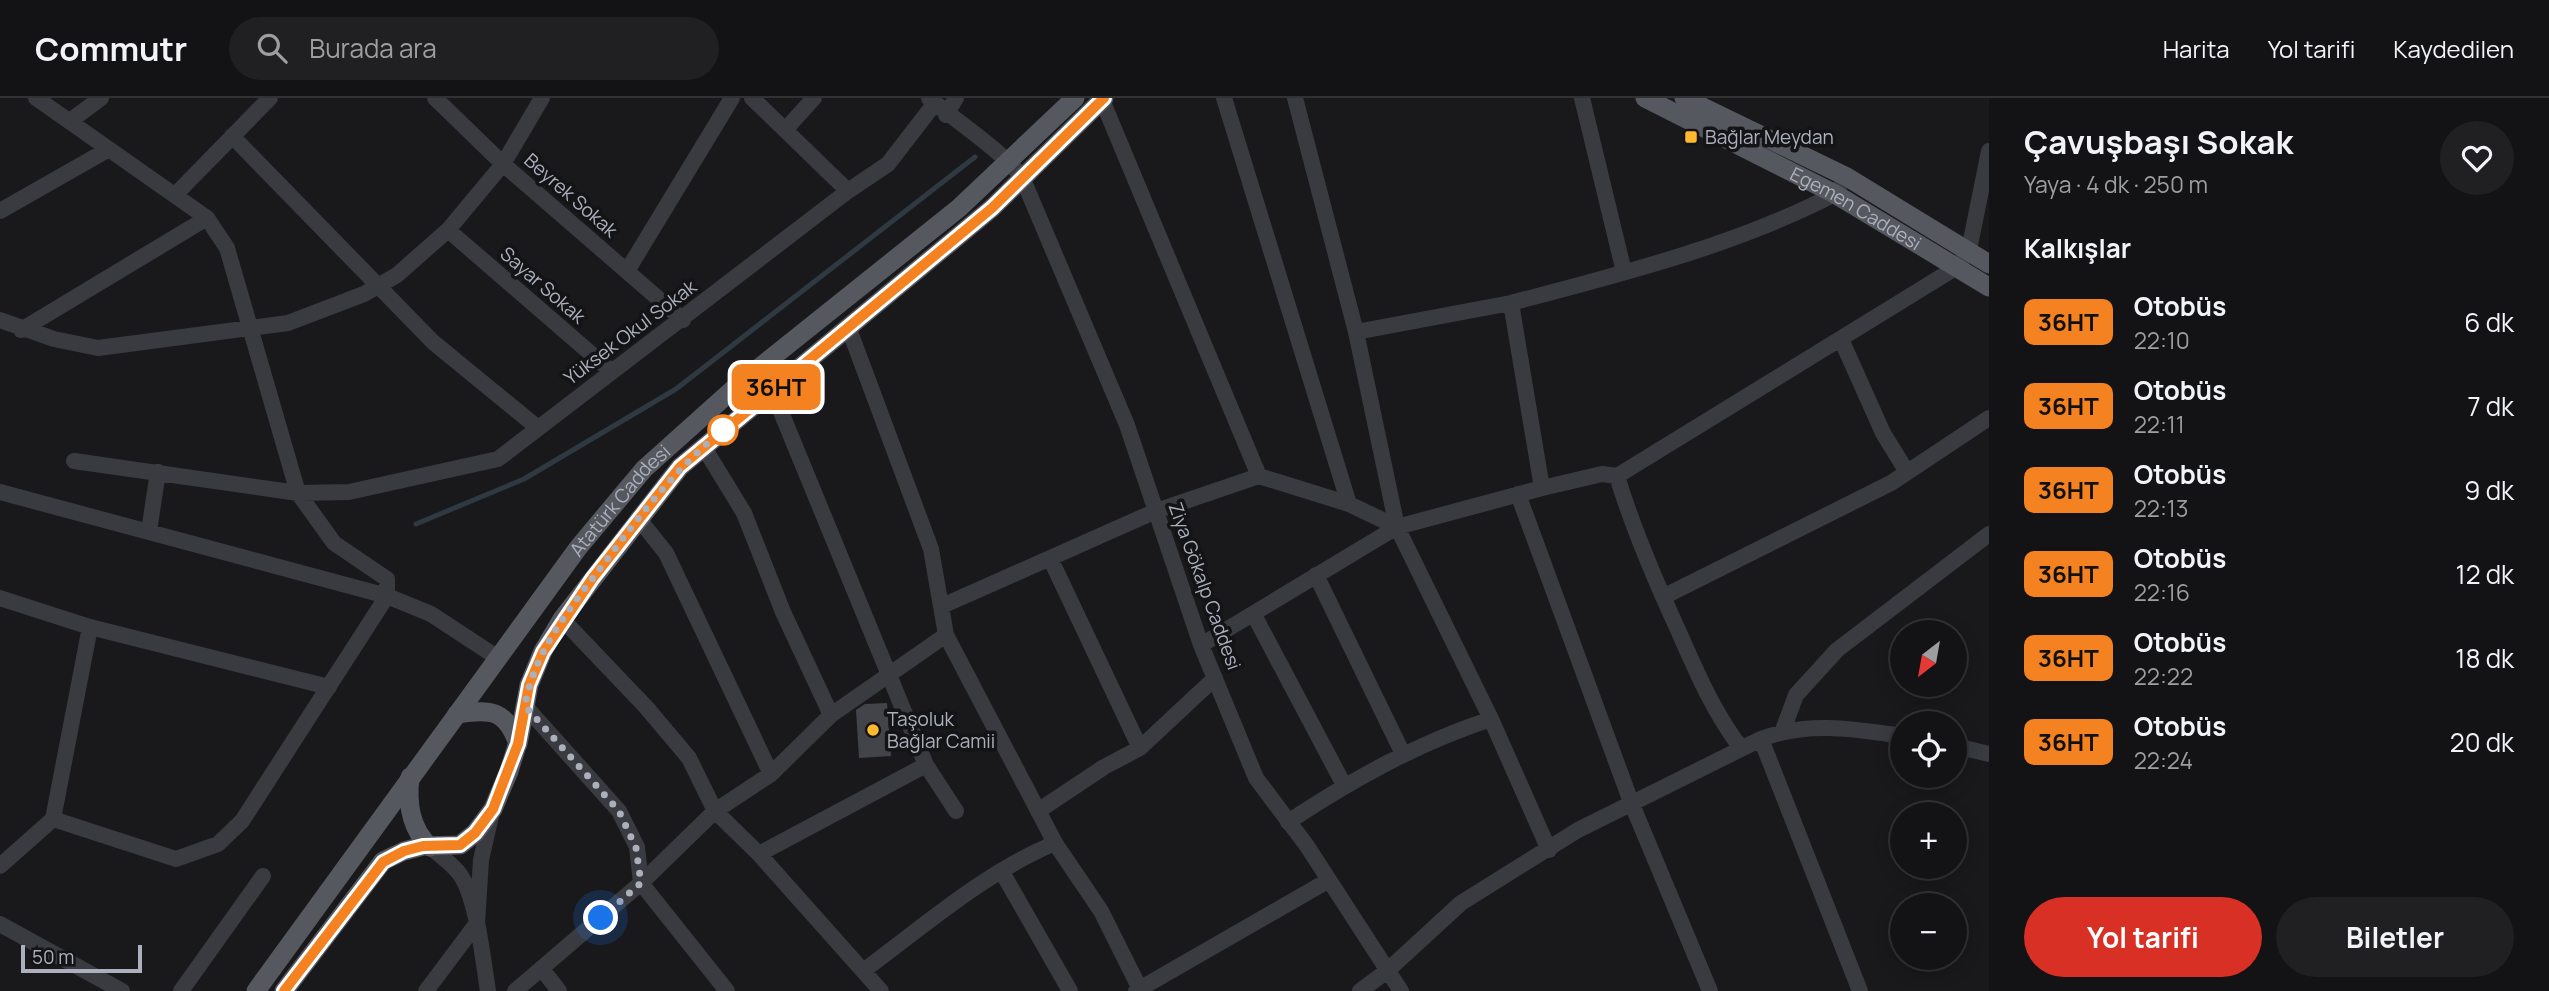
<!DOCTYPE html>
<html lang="tr">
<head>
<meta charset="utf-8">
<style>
	:root { --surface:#131315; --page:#202022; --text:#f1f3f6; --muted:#9d9ea0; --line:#323234; --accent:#d93025 }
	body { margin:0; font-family:Manrope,sans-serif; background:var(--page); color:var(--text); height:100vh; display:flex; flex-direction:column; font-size:26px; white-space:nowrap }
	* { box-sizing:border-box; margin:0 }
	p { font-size:23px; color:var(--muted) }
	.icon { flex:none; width:38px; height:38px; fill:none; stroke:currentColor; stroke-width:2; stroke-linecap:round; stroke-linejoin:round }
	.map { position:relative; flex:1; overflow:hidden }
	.sheet { display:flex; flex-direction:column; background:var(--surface); width:560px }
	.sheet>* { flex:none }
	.badge { padding:0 14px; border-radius:10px; font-size:24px; line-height:46px }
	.needle { width:46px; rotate:211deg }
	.controls { position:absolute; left:1890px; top:522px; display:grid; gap:14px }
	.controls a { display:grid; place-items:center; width:77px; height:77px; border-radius:50%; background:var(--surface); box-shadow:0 4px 18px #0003,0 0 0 2px var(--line); font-size:35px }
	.scale { position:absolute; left:21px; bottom:18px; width:121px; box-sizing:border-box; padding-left:7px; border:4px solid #abb0bc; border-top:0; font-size:19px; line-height:24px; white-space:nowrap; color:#abb0bc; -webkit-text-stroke:5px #141417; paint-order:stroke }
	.you { position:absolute; width:35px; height:35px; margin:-18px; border:5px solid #fff; border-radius:50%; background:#1a73e8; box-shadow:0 0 0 10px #1a73e833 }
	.map>.badge { position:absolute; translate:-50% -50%; box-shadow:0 0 0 4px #fff }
	h2 { padding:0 35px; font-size:26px; line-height:63px }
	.round { display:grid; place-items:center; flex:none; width:74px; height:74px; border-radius:37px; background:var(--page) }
	.head { display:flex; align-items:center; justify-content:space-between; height:119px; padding:0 35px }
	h1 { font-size:33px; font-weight:700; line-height:52px }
	.primary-button { display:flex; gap:14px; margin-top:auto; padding:14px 35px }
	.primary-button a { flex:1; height:80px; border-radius:42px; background:var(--accent); color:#fff; font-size:28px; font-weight:700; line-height:80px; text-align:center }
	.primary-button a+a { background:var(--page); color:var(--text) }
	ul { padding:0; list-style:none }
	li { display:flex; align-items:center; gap:21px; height:84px; padding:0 35px }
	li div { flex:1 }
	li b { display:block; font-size:26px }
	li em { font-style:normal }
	li .badge { min-width:77px; font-weight:700; text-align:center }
	header { display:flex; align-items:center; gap:42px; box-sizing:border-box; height:98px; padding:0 35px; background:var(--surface); border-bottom:2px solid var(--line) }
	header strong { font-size:33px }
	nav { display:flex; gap:38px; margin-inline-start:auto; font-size:24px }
	.search { width:490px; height:63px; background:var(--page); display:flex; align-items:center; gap:18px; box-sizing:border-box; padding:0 24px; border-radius:38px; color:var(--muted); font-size:26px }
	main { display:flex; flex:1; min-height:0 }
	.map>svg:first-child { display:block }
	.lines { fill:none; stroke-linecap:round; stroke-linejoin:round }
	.stream { stroke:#2e3941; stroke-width:5 }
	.building { fill:#434449 }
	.minor { stroke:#3a3b41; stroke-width:16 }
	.major { stroke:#565860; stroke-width:19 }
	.line-casing { stroke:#fff; stroke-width:16 }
	.line { stroke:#f58220; stroke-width:10 }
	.walk { stroke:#abb0bc; stroke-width:7; stroke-dasharray:0 12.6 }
	.poi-dot { fill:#ffb92f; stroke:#141417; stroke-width:2.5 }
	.stop-dot { fill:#fff; stroke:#f58220; stroke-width:3.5 }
	.labels { text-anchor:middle; stroke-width:7; stroke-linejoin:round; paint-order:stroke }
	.poi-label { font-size:19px; fill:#abb0bc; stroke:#141417; text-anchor:start }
	.street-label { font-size:19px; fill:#abb0bc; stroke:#141417 }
</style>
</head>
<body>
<header>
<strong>Commutr</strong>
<div class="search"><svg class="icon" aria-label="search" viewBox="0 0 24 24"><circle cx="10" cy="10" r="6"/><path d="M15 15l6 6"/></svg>Burada ara</div>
<nav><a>Harita</a><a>Yol tarifi</a><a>Kaydedilen</a></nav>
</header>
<main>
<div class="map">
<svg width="1989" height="893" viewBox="0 0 1989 893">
	<rect width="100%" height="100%" fill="#19191c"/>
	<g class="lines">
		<path class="stream" d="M416 426 524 381 676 291 975 59"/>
	</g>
	<path class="building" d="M887 605 891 658 859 660 856 612 865 606Z"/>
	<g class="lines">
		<path class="minor" d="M36 0 207 120 227 150 298 395 334 445 387 481V498L242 723 218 746 176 761 53 721
			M435 0 503 66 683 222
			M752 0 848 93
			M929 0C960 26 997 49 1022 79L1127 327 1201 547 1256 680 1307 748 1401 893
			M1224 0 1349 406
			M1295 0 1356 234 1397 429 1491 621 1549 752
			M1582 0 1624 174
			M1102 2 1259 378
			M946 17 956 0
			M70 23 101 0
			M786 31 814 0
			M232 38 433 244 538 330
			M175 97 270 0
			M0 113 109 51
			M448 132 611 273
			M627 173 732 0
			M0 222 54 241 98 250 288 225 364 196 397 177 448 132 503 66 542 0
			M849 231 931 451 946 537 1055 745 1101 813 1141 893
			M21 232 207 120
			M1356 234 1511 205
			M1841 241 1883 335 1907 374
			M772 292 926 667 956 713
			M703 348 744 415 783 514 831 617
			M74 363 298 395 349 394 498 361 848 93 888 66 935 5
			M1617 378C1633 431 1655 482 1678 532 1696 573 1714 615 1741 650
			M1542 390 1511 205C1621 176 1734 148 1835 96L1839 90
			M0 394 387 498 431 516 498 560
			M1518 396 1631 704 1710 893
			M638 420 666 455 771 676
			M149 433 158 374
			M1050 460 1140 650
			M1316 477 1403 656
			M1663 499 1891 385 1989 320
			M0 500 90 529 329 589
			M942 508 1156 413 1259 378 1349 406 1397 429
			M1254 517 1344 687
			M562 521 646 609 689 660 715 713 759 756 881 893
			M1201 547 1397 429 1542 390 1602 376 1617 378 1957 169 1969 152 1989 53
			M525 608 619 713 637 749 641 785 727 893
			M1783 632 1796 597 1837 552 1989 436
			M1761 641 1860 893
			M1955 648 1989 656
			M1038 713 1104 669 1140 650 1215 580
			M1288 724C1353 681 1418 645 1491 621
			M430 749C440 757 451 765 459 775 477 799 483 863 488 893
			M759 756 926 667
			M0 768 53 721 90 529
			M1002 774 1070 893
			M0 826 122 893
			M542 871 559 893
			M863 873C924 828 984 775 1055 745
			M181 893 263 778
			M426 893 477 825 481 762 491 718
			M515 893 641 785 715 713 771 676 831 617 946 537
			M1136 893 1329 782
			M1360 893 1387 873 1461 805 1578 732 1761 641C1808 623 1854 631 1902 638"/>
		<g class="major">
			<path id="s1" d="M1645 0 1835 96 1989 189"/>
			<path d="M1684 0 1847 79 1989 166"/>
			<path d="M457 616C490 611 506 611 518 646"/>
			<path d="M410 679C407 705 410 730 430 749"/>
			<path id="s2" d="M256 893 578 450 644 371 740 285 959 110 1075 0"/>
			<path d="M284 893 383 763 404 753 423 748 460 747 475 735 493 711 509 673 519 641 529 587 543 553 562 521 680 369 992 110 1104 0"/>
		</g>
	</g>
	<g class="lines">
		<g class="line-casing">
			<path id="line" d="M284 893 383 764 404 753 423 748 460 747 475 735 493 711 518 646 529 587 543 554 592 481 680 369 992 110 1104 0"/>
		</g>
		<use href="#line" class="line"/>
		<path class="walk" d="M601 820 641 785 636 750 619 713 525 608C534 552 572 508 605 464 641 416 676 370 723 332"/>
	</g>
	<g class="poi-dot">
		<rect x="1684" y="32" width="14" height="14" rx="3.5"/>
		<circle cx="873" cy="632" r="7"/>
	</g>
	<circle class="stop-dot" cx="723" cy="332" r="14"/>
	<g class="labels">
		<g class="poi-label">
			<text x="1705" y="46">Bağlar Meydan</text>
			<text x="887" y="628">Taşoluk<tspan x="887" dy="22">Bağlar Camii</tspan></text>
		</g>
		<g class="street-label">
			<text transform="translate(571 97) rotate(41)" y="7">Beyrek Sokak</text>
			<text dy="7" stroke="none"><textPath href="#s1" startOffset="238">Egemen Caddesi</textPath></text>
			<text transform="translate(543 187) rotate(41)" y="7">Sayar Sokak</text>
			<text transform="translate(630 234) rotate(-37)" y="7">Yüksek Okul Sokak</text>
			<text dy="7" stroke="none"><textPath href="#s2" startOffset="611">Atatürk Caddesi</textPath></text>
			<text transform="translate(1205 488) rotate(70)" y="7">Ziya Gökalp Caddesi</text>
		</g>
	</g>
</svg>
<div class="controls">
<a><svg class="needle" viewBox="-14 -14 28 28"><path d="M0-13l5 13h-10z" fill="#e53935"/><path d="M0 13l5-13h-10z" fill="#9d9ea0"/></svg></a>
<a><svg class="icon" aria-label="locate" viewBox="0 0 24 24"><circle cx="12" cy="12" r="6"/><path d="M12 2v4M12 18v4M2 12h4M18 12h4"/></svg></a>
<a>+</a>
<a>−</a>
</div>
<div class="scale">50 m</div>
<div class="you" style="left:601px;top:820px"></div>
<b class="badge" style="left:776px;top:289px;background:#f58220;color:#111">36HT</b>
</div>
<section class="sheet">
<div class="head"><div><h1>Çavuşbaşı Sokak</h1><p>Yaya · 4 dk · 250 m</p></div><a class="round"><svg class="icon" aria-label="heart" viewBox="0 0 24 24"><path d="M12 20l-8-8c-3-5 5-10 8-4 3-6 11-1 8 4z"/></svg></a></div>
<h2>Kalkışlar</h2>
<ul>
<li><span class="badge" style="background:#f58220;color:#111">36HT</span><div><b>Otobüs</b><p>22:10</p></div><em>6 dk</em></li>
<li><span class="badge" style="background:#f58220;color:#111">36HT</span><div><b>Otobüs</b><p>22:11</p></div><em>7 dk</em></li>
<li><span class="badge" style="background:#f58220;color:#111">36HT</span><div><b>Otobüs</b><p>22:13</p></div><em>9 dk</em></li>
<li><span class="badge" style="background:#f58220;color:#111">36HT</span><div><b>Otobüs</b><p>22:16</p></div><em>12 dk</em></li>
<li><span class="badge" style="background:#f58220;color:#111">36HT</span><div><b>Otobüs</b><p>22:22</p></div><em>18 dk</em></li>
<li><span class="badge" style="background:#f58220;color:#111">36HT</span><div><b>Otobüs</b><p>22:24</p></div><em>20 dk</em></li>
</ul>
<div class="primary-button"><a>Yol tarifi</a><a>Biletler</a></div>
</section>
</main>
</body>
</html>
